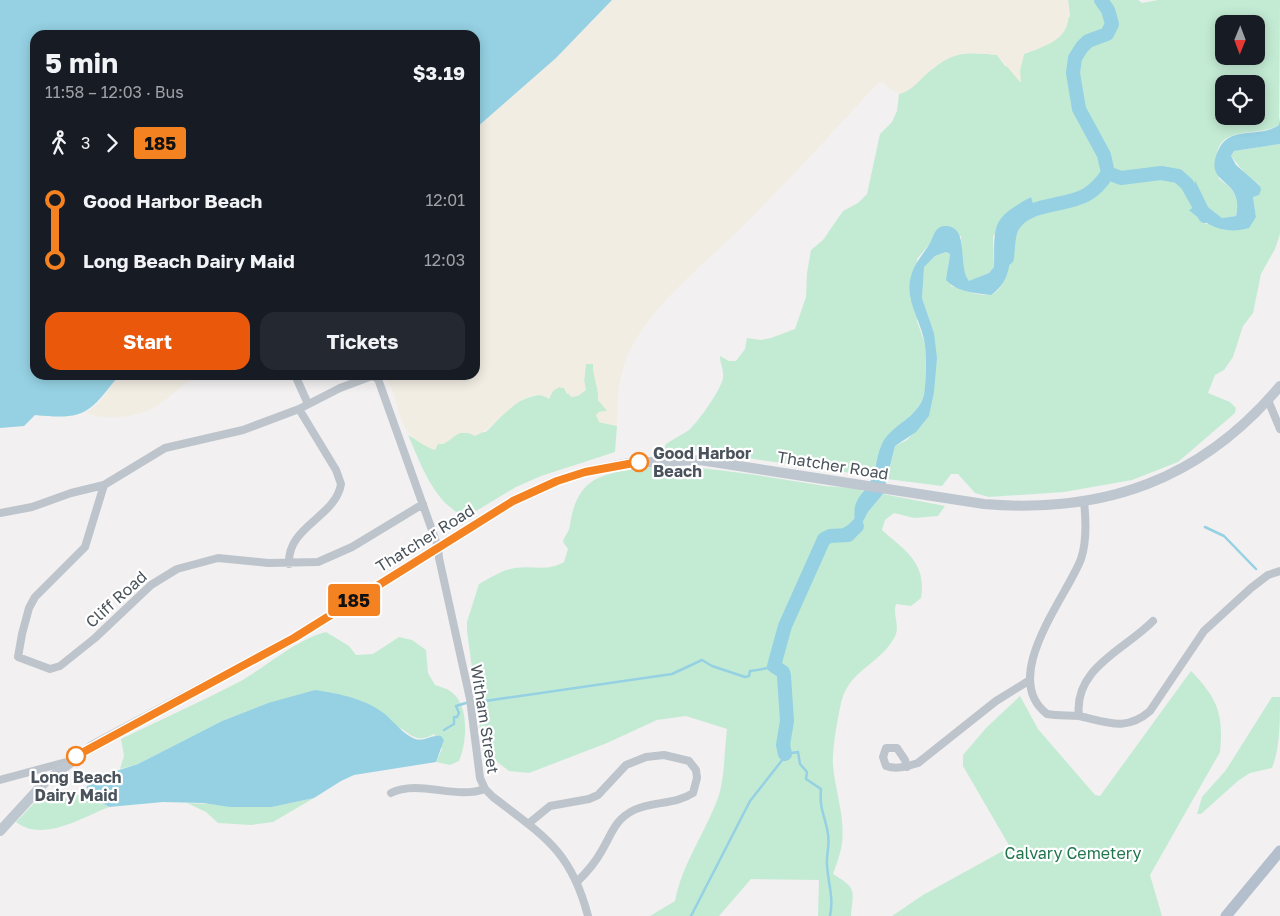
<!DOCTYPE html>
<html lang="en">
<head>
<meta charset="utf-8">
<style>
	:root { --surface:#171b24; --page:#242831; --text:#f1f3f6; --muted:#9ea1a6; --accent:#ea580c }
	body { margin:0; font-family:"Golos Text",sans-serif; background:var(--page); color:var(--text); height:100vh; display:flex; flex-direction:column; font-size:19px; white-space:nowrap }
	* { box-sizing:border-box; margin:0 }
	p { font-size:16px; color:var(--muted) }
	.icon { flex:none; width:28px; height:28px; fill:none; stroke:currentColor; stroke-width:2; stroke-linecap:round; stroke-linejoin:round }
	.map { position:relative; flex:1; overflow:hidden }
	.drawer { position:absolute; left:30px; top:30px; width:450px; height:350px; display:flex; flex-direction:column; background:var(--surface); border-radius:15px; box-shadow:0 2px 12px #0003 }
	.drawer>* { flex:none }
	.badge { padding:0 10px; border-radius:4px; font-size:18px; line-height:32px }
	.needle { width:32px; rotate:181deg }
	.tools { position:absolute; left:1215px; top:15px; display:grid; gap:10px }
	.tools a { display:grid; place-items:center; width:50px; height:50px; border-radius:10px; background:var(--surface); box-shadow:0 2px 12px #0003; font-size:25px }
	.map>.badge { position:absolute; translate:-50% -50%; box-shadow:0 0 0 2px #fff }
	.legs { display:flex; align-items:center; gap:8px; height:55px; padding:0 15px; font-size:16px }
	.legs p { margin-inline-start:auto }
	.headline { display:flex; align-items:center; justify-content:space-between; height:85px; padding:0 15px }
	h1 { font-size:28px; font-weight:700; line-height:38px }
	.action { display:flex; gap:10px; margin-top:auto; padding:10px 15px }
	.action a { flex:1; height:58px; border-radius:15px; background:var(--accent); color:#fff; font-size:20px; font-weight:700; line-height:58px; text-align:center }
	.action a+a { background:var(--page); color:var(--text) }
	ul { padding:0 15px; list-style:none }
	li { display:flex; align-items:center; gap:18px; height:60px; font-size:19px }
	li i { display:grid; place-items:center; width:8px; height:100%; margin:0 6px; background:currentColor }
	li i::after { content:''; width:12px; height:12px; margin:-6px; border:4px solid; border-radius:50%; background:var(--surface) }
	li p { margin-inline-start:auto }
	li:first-child i { background:linear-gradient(#0000 50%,currentColor 0) }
	li:last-child i { background:linear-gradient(currentColor 50%,#0000 0) }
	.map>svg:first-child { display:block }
	.green { fill:#c3ebd4; fill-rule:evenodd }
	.sand { fill:#f2ede3 }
	.water { fill:#95d1e3 }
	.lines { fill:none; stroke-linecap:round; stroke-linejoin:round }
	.stream { stroke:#95d1e3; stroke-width:2.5 }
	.river { stroke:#95d1e3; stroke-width:14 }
	.minor { stroke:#bdc4cb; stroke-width:8 }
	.secondary { stroke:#bec6cf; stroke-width:10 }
	.primary { stroke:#b3bfcc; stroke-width:11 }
	.line-1-casing { stroke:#fff; stroke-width:11 }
	.line-1 { stroke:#f58220; stroke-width:8 }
	.stop-1-dot { fill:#fff; stroke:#f58220; stroke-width:2.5 }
	.labels { text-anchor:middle; stroke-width:4.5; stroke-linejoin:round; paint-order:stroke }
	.stop-label { font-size:16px; font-weight:bold; fill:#4a535b; stroke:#fff; text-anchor:start }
	.street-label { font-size:16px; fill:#4a535b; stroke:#fff }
	.park-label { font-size:16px; fill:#21764e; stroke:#fff }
</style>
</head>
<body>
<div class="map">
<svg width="1280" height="916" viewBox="0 0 1280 916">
	<rect width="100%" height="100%" fill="#f2f0f0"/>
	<path class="green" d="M1068 0H1138L1142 3 1158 0H1280L1279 125C1262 137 1219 125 1217 155 1216 162 1218 171 1219 179 1234 189 1240 197 1236 216L1222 218 1208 207 1195 181 1194 195 1198 206 1190 210 1206 224 1256 217 1253 197 1260 185 1246 175 1231 156 1234 151 1280 144V234L1275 249 1261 274 1253 313 1243 326 1233 357 1224 370 1215 375 1208 393 1230 402 1236 408 1235 413 1178 462 1132 480 1064 492 989 497 975 493 958 474H951L942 486 887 479 895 446 907 440 929 416 934 333 922 298 923 267 935 256 946 252 950 254 948 265 951 286C963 289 976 296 989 295 1012 292 1010 237 1013 221L1035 210 1030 197 993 236 994 267 989 273 969 282 964 276 962 265 961 236 931 242 917 259V321L925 344V394L918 409 893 430 881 446 872 476 677 448 669 450 664 448 666 444C673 439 682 435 689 430 698 422 721 390 723 378 724 370 720 364 720 356L729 361H736L745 349 747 338 761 340 771 338 795 329 806 297 807 273 811 250 823 240 843 211 858 203 867 194 880 134 892 122 897 111 899 94C910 91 916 84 924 76 951 52 962 51 997 55L1005 66 1020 70 1024 54 1040 48 1070 16ZM1224 24H1256V56H1224ZM1224 84H1256V116H1224Z
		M586 364H593C593 377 599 387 598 400L608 411 599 412V422L617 426 615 452 541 476 516 487 466 517C434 504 421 464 408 435L418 441 443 444 459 433 486 432C496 423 506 409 518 402 531 395 546 395 559 387L564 388 567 394 585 390 584 380Z
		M657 466C712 467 764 476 819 485 834 488 850 486 864 491 852 506 859 509 852 524L856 535 868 512 883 494 945 506 938 516 914 518 894 513 885 520 882 530C904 550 927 562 921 598L911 606 896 604C892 617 902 627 893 640 876 667 846 671 840 708 837 722 832 750 833 765 835 792 847 821 841 849 839 857 836 866 833 874 858 889 853 890 851 916H818L819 880 751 879 719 916H650L675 901C682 864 705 833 718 798 725 778 724 751 727 729L686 716 657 720 607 743 529 773 509 771 483 751 467 631V622L479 584C490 578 502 570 515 568 533 565 548 572 564 562L568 549 563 542C564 536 570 531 570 525 578 469 611 474 657 466Z
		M326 632 349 646 356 655 373 654 399 637 412 640 426 650 428 673 435 685C440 687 446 688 450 691 470 703 467 743 459 761L450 765 436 762 442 749 434 734C420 742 414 738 402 729L268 703 222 721 138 764 120 769 124 756 121 739C160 720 200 702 239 682 266 667 297 639 326 632Z
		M1191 671C1217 698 1224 713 1220 752L1150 875 1162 916H892L923 895 1010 847 963 766V755L986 728 1020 696 1038 729 1095 795 1100 796Z
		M1272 697H1280C1280 719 1280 749 1272 768L1250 773 1239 780 1201 814H1197L1202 797 1226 770Z
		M86 793 109 807C83 817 43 843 16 822L41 796 56 800Z
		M314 798 273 822 251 825 218 823 206 812 187 803 272 807Z"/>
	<path class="sand" d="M612 0H1068C1073 38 1055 42 1024 54L1020 70 1021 83 997 55C962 51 951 52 924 76 916 84 910 91 899 94L890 89 882 81 875 86C833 132 790 179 746 223 707 262 644 310 625 362 618 382 617 405 617 426L599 422 596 415 599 412 607 411 598 400C599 387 593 377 593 364H586L584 380 586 390 578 396 571 397 564 388 559 387 553 391 549 399C524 381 498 428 475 436 454 425 455 444 438 444L435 450C391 433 405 407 385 376L379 375H475V129L556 58Z
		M119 375H203C186 381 175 393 161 403 142 417 108 422 86 413L99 403Z"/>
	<path class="water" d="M0 0H612L556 58 475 129V35H35V375H119C89 414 85 420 35 415L24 426 0 428Z
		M1280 118V144L1234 151 1231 156 1236 165 1260 186 1261 190 1259 195 1253 197 1256 217 1249 228C1225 235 1207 226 1189 210L1198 205 1194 195 1195 180 1208 207 1222 218 1236 216C1245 176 1202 187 1218 151 1229 124 1259 139 1279 125Z
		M1031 197 1035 210 1013 221C1008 247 1017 278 991 295 975 293 957 292 946 280L950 254 946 252 935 256 924 267 922 298 934 333 937 358 934 392 929 416 916 432 895 446 883 494 868 512 856 535 848 538 843 537V528C862 519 850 515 857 501 860 494 867 489 870 482 876 471 876 458 881 446 890 424 918 419 924 395 926 387 926 354 925 345 922 321 904 301 911 276 915 262 923 255 930 243 934 236 935 225 947 226 970 228 957 267 969 281L989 273 994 267C995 225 990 219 1031 197Z
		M315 690C340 694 364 698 385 714 394 722 404 735 415 739 424 742 432 734 441 736L444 740 436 762 354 775 341 781 314 798 272 807H230L203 803 163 802 109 807 86 793 87 786 113 772 138 764 222 721 268 703Z"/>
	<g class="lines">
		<path class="stream" d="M1205 527 1224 536 1256 569
			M478 702 672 674 702 660 712 666 745 677 749 676 750 671C759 670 765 669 774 666
			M444 730 454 724V717H457L459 713 456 706 466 703
			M691 916 750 801 783 759 785 754 798 752 800 764 807 772 806 779 821 789C819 809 825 815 828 834 830 847 826 854 827 865 828 883 834 898 830 916"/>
		<path class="river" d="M1108 173 1121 178 1161 173 1178 176 1187 184 1205 216
			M1007 258C1008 249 1008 234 1012 227 1026 202 1065 207 1086 195 1095 190 1102 182 1108 173L1104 155 1079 109 1073 73 1075 58 1082 47 1088 41 1107 34 1112 24 1108 10 1101 0
			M785 754 783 745 787 721 784 676 783 672 774 666 785 626 824 539 830 536 848 535 857 526"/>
		<path class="minor" d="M295 375 308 404
			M1268 400 1280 429
			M104 485 85 547 35 597 29 608 22 634 18 657 50 669 60 666 95 638 151 585 177 569 218 558 268 563 318 562 352 547 423 504
			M1084 502C1086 520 1087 541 1081 559 1066 598 999 677 1047 714 1058 716 1069 715 1079 716 1107 722 1126 732 1150 711L1204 631 1251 588 1268 575 1280 571
			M0 513 32 507 71 493 104 485 165 448 243 430 299 409 340 388 372 376 378 379 438 547 439 558 470 699 480 778 485 789 493 797C544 836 571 851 588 916
			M289 564C287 526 336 517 341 484L336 470 299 409
			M1079 716C1073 668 1126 649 1153 621
			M907 767 905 760 897 748H886L883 757 886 766C897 770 908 766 918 763L996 701 1030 680
			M0 780 70 761
			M391 793C419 779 455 800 485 789
			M528 824 550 806 589 799 598 795 626 765 646 757 664 755 689 761 696 770 697 778 693 793C675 805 653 801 634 810 614 820 612 834 601 852 595 863 586 873 577 882"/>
		<path class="secondary" d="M0 831 45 782 92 746 294 638 513 501 557 481 585 472 629 463 700 460 984 504C1104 514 1201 480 1280 386"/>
		<path class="primary" d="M1226 916 1280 851"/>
	</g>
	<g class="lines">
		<g class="line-1-casing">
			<path id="line-1" d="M76 756 294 638 513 501 557 481 585 472 639 462"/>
		</g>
		<use href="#line-1" class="line-1"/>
	</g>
	<g class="stop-1-dot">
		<circle cx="639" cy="462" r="9"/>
		<circle cx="76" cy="756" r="9"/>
	</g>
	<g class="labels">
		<g class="stop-label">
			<text x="653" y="459">Good Harbor<tspan x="653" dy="18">Beach</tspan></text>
			<text x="76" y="783" text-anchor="middle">Long Beach<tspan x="76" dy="18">Dairy Maid</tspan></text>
		</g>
		<g class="street-label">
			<text transform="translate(833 465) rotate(9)" y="6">Thatcher Road</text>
			<text transform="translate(425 538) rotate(-32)" y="6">Thatcher Road</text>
			<text transform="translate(116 599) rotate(-42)" y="6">Cliff Road</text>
			<text transform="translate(485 719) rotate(81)" y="6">Witham Street</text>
		</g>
		<g class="park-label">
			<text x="1073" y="859">Calvary Cemetery</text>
		</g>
	</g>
</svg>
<div class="tools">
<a><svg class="needle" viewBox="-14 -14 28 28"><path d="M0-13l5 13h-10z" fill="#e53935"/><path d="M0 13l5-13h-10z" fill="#9ea1a6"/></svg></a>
<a><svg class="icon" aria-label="locate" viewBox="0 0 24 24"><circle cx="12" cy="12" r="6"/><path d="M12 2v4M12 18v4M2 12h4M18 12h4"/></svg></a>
</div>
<b class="badge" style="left:354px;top:600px;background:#f58220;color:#111">185</b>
<section class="drawer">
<div class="headline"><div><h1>5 min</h1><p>11:58 – 12:03 · Bus</p></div><b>$3.19</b></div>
<div class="legs"><svg class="icon" aria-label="walk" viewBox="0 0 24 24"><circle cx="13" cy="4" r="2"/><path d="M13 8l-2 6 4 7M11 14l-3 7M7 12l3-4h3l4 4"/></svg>3<svg class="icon" aria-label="forward" viewBox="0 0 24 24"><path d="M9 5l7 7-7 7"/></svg><b class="badge" style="background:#f58220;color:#111">185</b></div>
<ul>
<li><i style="color:#f58220"></i><b>Good Harbor Beach</b><p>12:01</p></li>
<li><i style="color:#f58220"></i><b>Long Beach Dairy Maid</b><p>12:03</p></li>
</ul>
<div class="action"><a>Start</a><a>Tickets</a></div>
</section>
</div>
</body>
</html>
